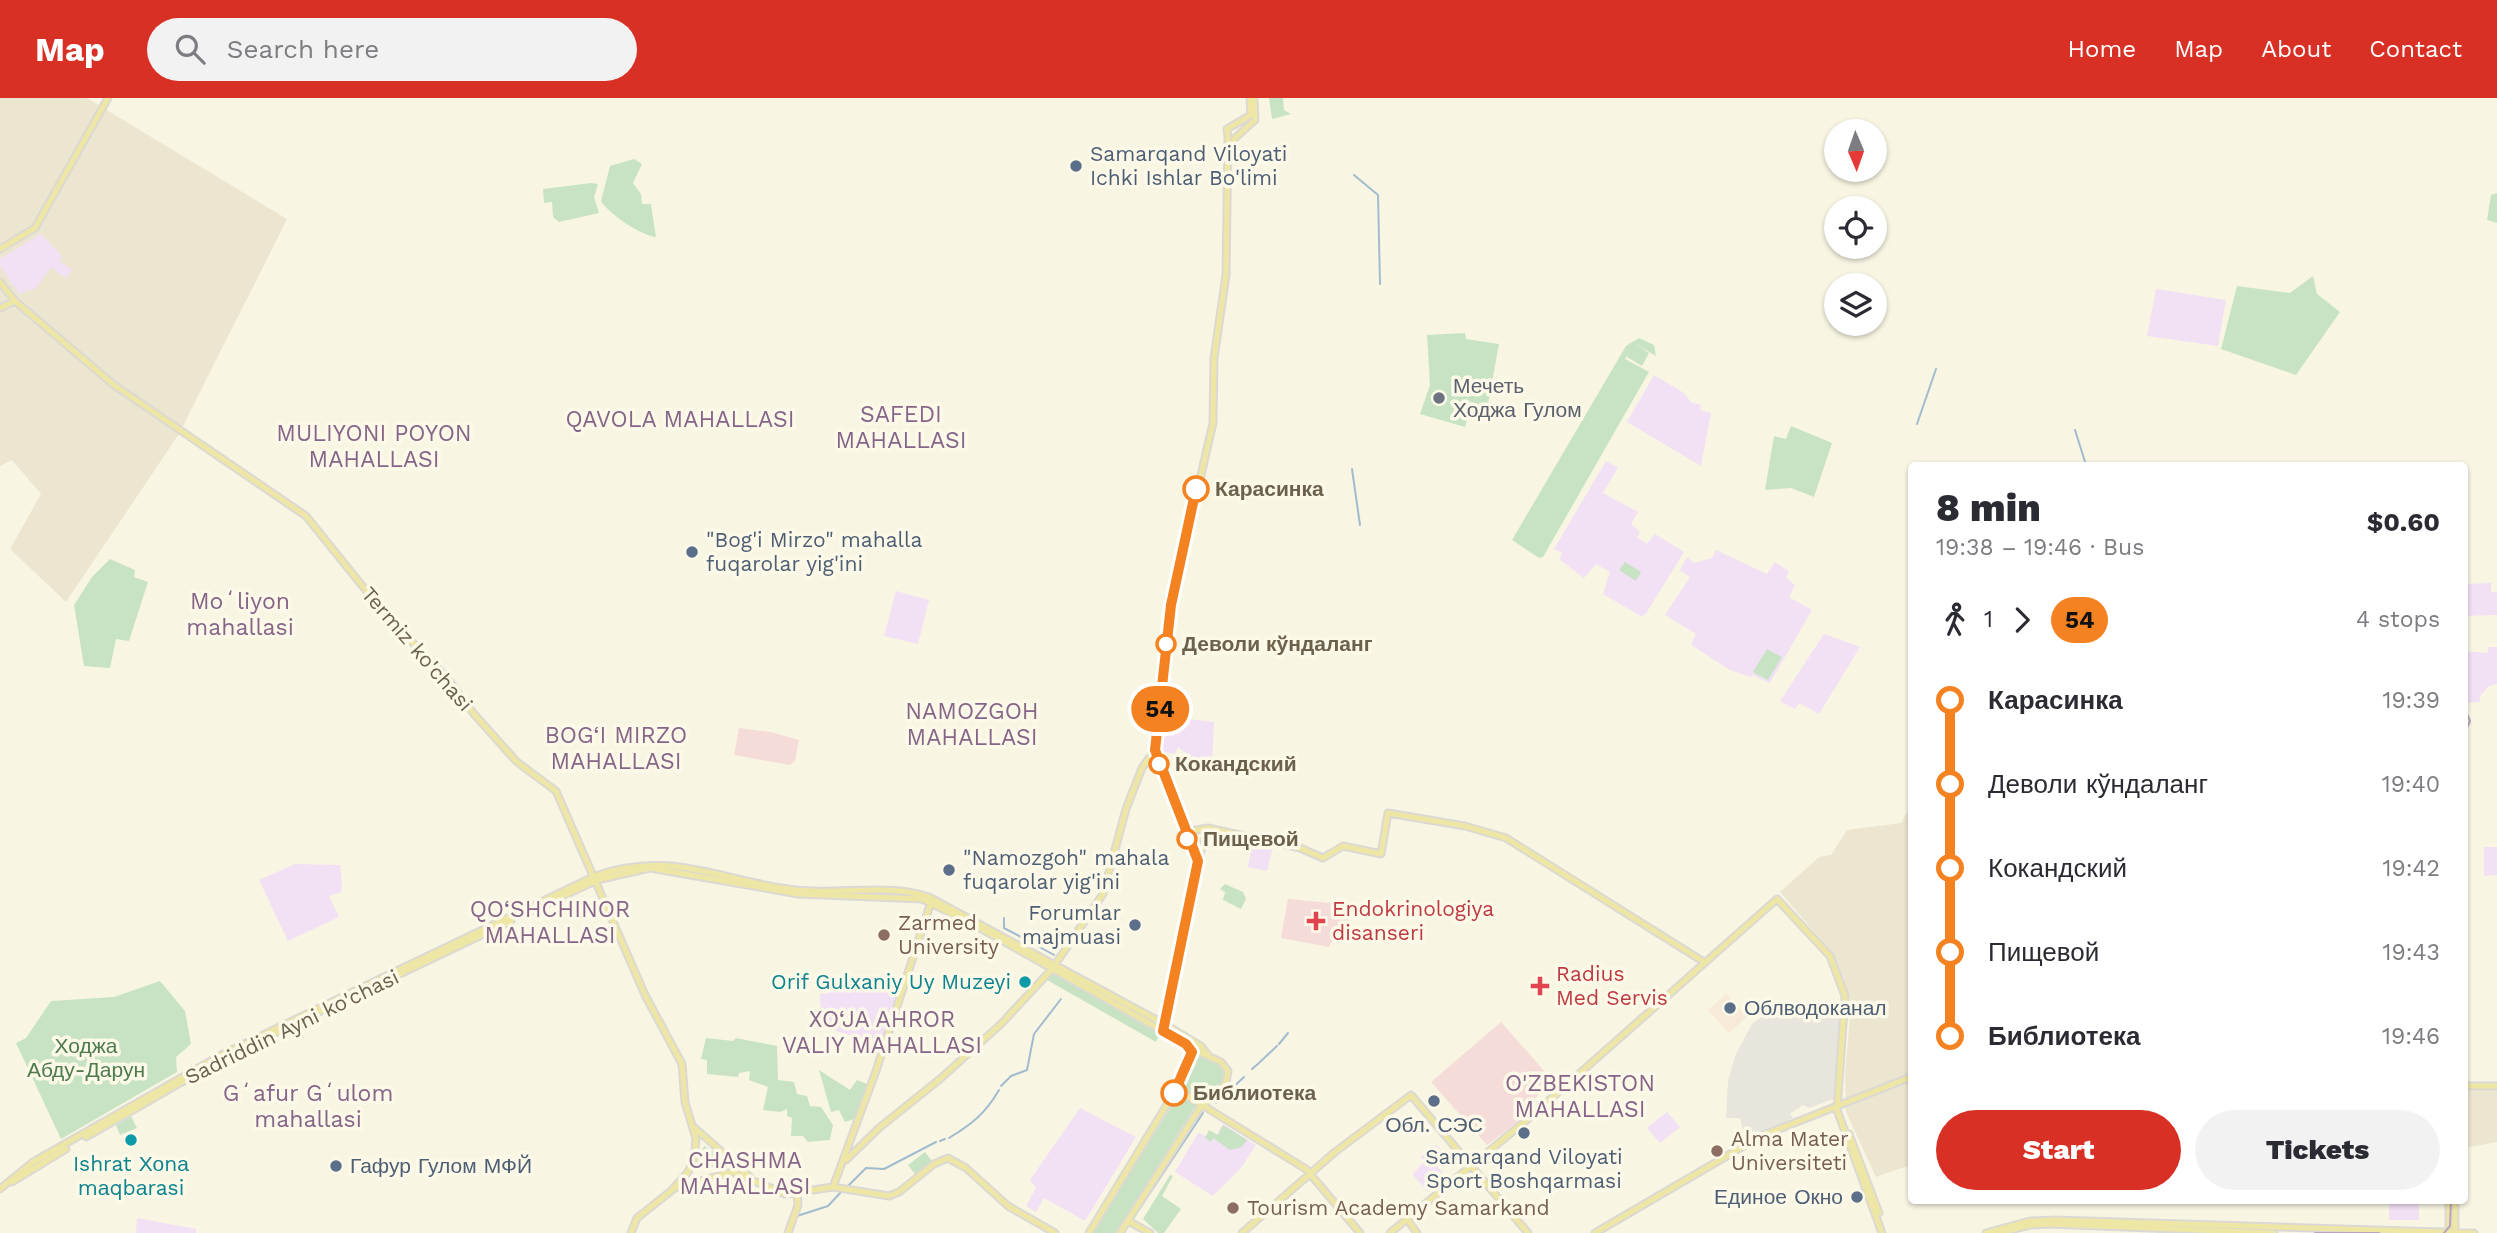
<!DOCTYPE html>
<html lang="en">
<head>
<meta charset="utf-8">
<style>
	:root { --surface:#fff; --page:#f2f2f3; --text:#2b2b33; --muted:#7c7c81; --accent:#d93025 }
	body { margin:0; font-family:"Work Sans",sans-serif; background:var(--page); color:var(--text); height:100vh; display:flex; flex-direction:column; font-size:26px; white-space:nowrap }
	* { box-sizing:border-box; margin:0 }
	p { font-size:23px; color:var(--muted) }
	.icon { flex:none; width:38px; height:38px; fill:none; stroke:currentColor; stroke-width:2; stroke-linecap:round; stroke-linejoin:round }
	.map { position:relative; flex:1; overflow:hidden }
	.panel { position:absolute; left:1908px; top:364px; width:560px; height:742px; display:flex; flex-direction:column; background:var(--surface); border-radius:7px; box-shadow:0 2px 5px #0004 }
	.panel>* { flex:none }
	.badge { padding:0 14px; border-radius:23px; font-size:24px; line-height:46px }
	.needle { width:46px; rotate:178deg }
	.buttons { position:absolute; left:1824px; top:21px; display:grid; gap:14px }
	.buttons a { display:grid; place-items:center; width:63px; height:63px; border-radius:50%; background:var(--surface); box-shadow:0 2px 5px #0004; font-size:35px }
	.map>.badge { position:absolute; translate:-50% -50%; box-shadow:0 0 0 4px #fff }
	.legs { display:flex; align-items:center; gap:10px; height:77px; padding:0 28px; font-size:23px }
	.legs p { margin-inline-start:auto }
	.head { display:flex; align-items:center; justify-content:space-between; height:119px; padding:0 28px }
	h1 { font-size:38px; font-weight:800; line-height:52px }
	.cta { display:flex; gap:14px; margin-top:auto; padding:14px 28px }
	.cta a { flex:1; height:80px; border-radius:42px; background:var(--accent); color:#fff; font-size:28px; font-weight:800; line-height:80px; text-align:center }
	.cta a+a { background:var(--page); color:var(--text) }
	ul { padding:0 28px; list-style:none }
	li { display:flex; align-items:center; gap:24px; height:84px; font-size:26px }
	li i { display:grid; place-items:center; width:10px; height:100%; margin:0 9px; background:currentColor }
	li i::after { content:''; width:18px; height:18px; margin:-9px; border:5px solid; border-radius:50%; background:var(--surface) }
	li p { margin-inline-start:auto }
	li:first-child i { background:linear-gradient(#0000 50%,currentColor 0) }
	li:last-child i { background:linear-gradient(currentColor 50%,#0000 0) }
	header { display:flex; align-items:center; gap:42px; box-sizing:border-box; height:98px; padding:0 35px; background:var(--accent); color:#fff }
	header strong { font-size:33px }
	nav { display:flex; gap:38px; margin-inline-start:auto; font-size:24px }
	.search { width:490px; height:63px; background:var(--page); display:flex; align-items:center; gap:18px; box-sizing:border-box; padding:0 24px; border-radius:38px; color:var(--muted); font-size:26px }
	.map>svg:first-child { display:block }
	.residential { fill:#ece6d1 }
	.commercial { fill:#f7ead8 }
	.industrial { fill:#e8e5dd }
	.education { fill:#f2e0f4 }
	.medical { fill:#f5dcd8 }
	.green { fill:#c8e3c4 }
	.lines { fill:none; stroke-linecap:round; stroke-linejoin:round }
	.stream { stroke:#a2bccf; stroke-width:2 }
	.major-casing { stroke:#dcd9d4; stroke-width:9 }
	.major { stroke:#eee6a4; stroke-width:5 }
	.tram { stroke:#baa4bf; stroke-width:2 }
	.line-1-casing { stroke:#fff; stroke-width:16 }
	.line-1 { stroke:#f58220; stroke-width:10 }
	.service-dot { fill:#5c6f8a; stroke:#fcf9e8; stroke-width:2.5 }
	.worship-dot { fill:#6b7280; stroke:#fcf9e8; stroke-width:2.5 }
	.stop-1-dot { fill:#fff; stroke:#f58220; stroke-width:3.5 }
	.health-dot { fill:#e0444e; stroke:#fcf9e8; stroke-width:2.5 }
	.education-dot { fill:#8d6e63; stroke:#fcf9e8; stroke-width:2.5 }
	.culture-dot { fill:#0f9aa8; stroke:#fcf9e8; stroke-width:2.5 }
	.labels { text-anchor:middle; stroke-width:7; stroke-linejoin:round; paint-order:stroke }
	.service-label { font-size:21px; fill:#4e5e75; stroke:#fcf9e8; text-anchor:start }
	.worship-label { font-size:21px; fill:#5b616d; stroke:#fcf9e8; text-anchor:start }
	.stop-label { font-size:21px; font-weight:bold; fill:#6c614d; stroke:#fcf9e8; text-anchor:start }
	.street-label { font-size:21px; fill:#6c614d; stroke:#fcf9e8 }
	.health-label { font-size:21px; fill:#be3a42; stroke:#fcf9e8; text-anchor:start }
	.education-label { font-size:21px; fill:#785e54; stroke:#fcf9e8; text-anchor:start }
	.culture-label { font-size:21px; fill:#0d838f; stroke:#fcf9e8; text-anchor:end }
	.park-label { font-size:21px; fill:#4e7b4d; stroke:#fcf9e8 }
	.neighbourhood-label { font-size:23px; fill:#866589; stroke:#fcf9e8 }
</style>
</head>
<body>
<header>
<strong>Map</strong>
<div class="search"><svg class="icon" aria-label="search" viewBox="0 0 24 24"><circle cx="10" cy="10" r="6"/><path d="M15 15l6 6"/></svg>Search here</div>
<nav><a>Home</a><a>Map</a><a>About</a><a>Contact</a></nav>
</header>
<div class="map">
<svg width="2497" height="1135" viewBox="0 0 2497 1135">
	<rect width="100%" height="100%" fill="#f8f6e3"/>
	<path class="residential" d="M0 0H87L287 121 179 336 66 504 10 451 41 396 12 362 0 368Z
		M1911 708V1067L1876 1079 1846 1014 1845 978 1851 905 1834 857 1780 794 1819 759 1831 757 1847 732 1901 725Z
		M2464 990 2497 991V1044L2464 1050Z"/>
	<path class="commercial" d="M1726 896 1747 919 1729 935 1708 912Z"/>
	<path class="industrial" d="M1843 907 1834 1001 1809 1010 1803 1007 1790 1016 1793 1020 1745 1042 1740 1020H1726L1728 983 1735 958 1752 926 1772 911 1795 912V910Z"/>
	<path class="education" d="M41 136 62 158 59 163 72 171 66 181 51 169 36 190 19 196 0 168V161Z
		M2156 191 2226 202 2218 248 2147 238Z
		M1654 277 1684 295 1691 304 1701 307 1700 312 1711 315 1701 368 1627 324Z
		M1606 363 1618 370 1603 395 1638 414 1631 426 1640 434 1637 439 1647 446 1655 436 1684 454 1645 517 1641 518 1603 496 1610 474 1596 466 1584 480 1560 462 1562 455 1554 451Z
		M1716 452 1767 476 1775 464 1789 473 1786 480 1795 487 1789 499 1812 512 1770 585 1752 577 1751 579 1730 572 1691 547 1696 536 1665 517 1690 479 1680 472 1687 459 1694 465 1712 460Z
		M2491 485V494H2497V517L2464 518V486Z
		M896 493 929 502 918 546 884 538Z
		M1824 536 1860 549 1819 616 1799 605 1795 611 1780 603Z
		M2488 549H2497V586L2489 588 2480 598V604L2464 605V553L2488 555Z
		M1182 620 1214 624 1212 665H1202L1197 670 1185 665 1188 657 1178 649 1175 656 1159 653 1162 627 1180 631Z
		M1252 745 1273 749 1267 773 1248 769Z
		M2484 749H2497V777L2484 778Z
		M295 766 340 767 342 788 341 794 329 798 339 819 288 843 259 782Z
		M859 880 898 892 880 947 821 928 820 896 830 895V884Z
		M1080 1010 1136 1039 1085 1123 1044 1100 1036 1114 1026 1108 1036 1090 1030 1082Z
		M1667 1014 1680 1029 1660 1045 1647 1030Z
		M1223 1026 1256 1047 1241 1070 1213 1098 1175 1074 1198 1035 1214 1041Z
		M1436 1047 1441 1052 1436 1067 1446 1079 1428 1094 1412 1076 1424 1064 1421 1060 1424 1055Z
		M2389 1105 2419 1106V1122H2389Z
		M137 1120 196 1131V1135H136Z"/>
	<path class="medical" d="M739 630 771 634 799 642 795 663 789 667 734 657Z
		M1288 801 1352 807 1345 846 1331 844 1329 849 1281 840Z
		M1501 924 1553 983 1520 1015 1523 1020 1487 1047 1431 984Z"/>
	<path class="green" d="M1269 0H1283L1284 12 1291 16 1272 21Z
		M634 61 642 66 633 85 641 96 642 106H651L656 139C640 137 609 116 601 103L610 68Z
		M591 85 598 86 594 99 599 115 559 124 553 119 552 104 544 105 543 91Z
		M2497 95V125L2487 122 2491 97Z
		M2313 178 2317 196 2340 214 2296 277 2221 251 2237 188 2290 195Z
		M1465 235 1466 241 1499 246 1486 317 1469 316 1465 329 1420 316 1430 287 1427 237Z
		M1639 240 1654 247 1656 258 1634 245 1649 255 1642 268 1627 259 1628 256 1625 261 1649 274 1543 459 1539 460 1512 442 1626 248Z
		M1791 328 1832 345 1814 399 1791 390 1765 392 1774 338 1786 341Z
		M110 461 135 472 134 479 148 484 129 543 116 541 110 570 84 568 74 507 92 479Z
		M1625 464 1641 474 1636 483 1619 472Z
		M1767 551 1782 559 1768 582 1753 574Z
		M1225 786 1243 794 1246 801 1241 811 1223 802 1225 794 1220 791Z
		M1052 875 1160 935 1156 944 1047 882Z
		M160 883 185 913 191 946 176 959 177 974 61 1041 16 945 26 940 51 903 114 899Z
		M706 940 733 943 736 940 777 948 778 982 794 984 797 996 807 998 810 1008 821 1009 833 1027 830 1042 808 1044 803 1038H791L792 1020 787 1018V1011L780 1014 763 1012 768 989 749 982 750 973 739 975 738 979 707 976V962L701 961Z
		M1203 958 1224 971 1225 981 1194 1010 1116 1135H1093L1177 999 1196 959Z
		M819 972 850 992 857 982 867 986 854 1021 845 1024 839 1012 831 1014Z
		M131 1018 137 1030 120 1037 116 1027Z
		M1223 1027 1247 1042 1242 1049 1230 1052 1213 1040 1211 1044 1205 1040 1209 1032 1218 1037Z
		M704 1048 725 1060 720 1069 694 1070Z
		M925 1054 932 1063 915 1076 908 1067Z
		M1170 1077 1173 1078 1162 1098 1181 1111 1164 1135H1158L1143 1121Z"/>
	<g class="lines">
		<path class="stream" d="M1354 77 1378 97 1380 186
			M1917 326 1936 271
			M2075 332 2086 367
			M1352 371 1360 427
			M1004 820V830L1023 840
			M1027 842 1054 857
			M1279 946 1288 935
			M1260 964 1277 948
			M1252 971 1259 965
			M1001 988 1011 978 1027 972 1034 936 1061 901
			M1216 1005 1244 979
			M949 1040C972 1026 985 1016 999 992
			M940 1043 945 1041
			M848 1088 866 1070 884 1071 936 1044
			M1132 1122 1203 1015
			M791 1135 797 1118 828 1108 842 1093
			M1123 1135 1127 1128"/>
		<g class="major-casing">
			<path id="major" d="M1228 40 1227 31 1251 17 1250 0
				M1230 52 1235 40 1255 22 1254 0
				M0 151 35 130 108 0
				M0 184 15 203 114 287 306 418 385 516 447 580 474 616 517 664 556 693 645 897 682 966 685 1004 696 1041 694 1062 688 1074 671 1093 637 1120 631 1135
				M0 210 15 203
				M1184 734 1208 730 1300 750 1323 760 1343 748 1381 756 1388 715 1465 728 1506 740 1704 864
				M1198 763 1155 652 1171 507 1213 325 1214 260 1226 177 1228 40
				M523 817 597 782 650 770 798 796 922 801 971 825 1186 946 1192 954 1190 962
				M400 876 511 823
				M1165 929 1198 763 1208 730
				M2464 988H2497
				M1176 991 1306 1071 1360 1135
				M695 1030 750 1079
				M1849 1036 1879 1115
				M86 1039 225 959 381 884
				M846 1062 879 1030 940 981 1001 926 1052 871 1103 796 1126 711 1142 670 1155 652
				M12 1084 66 1051
				M833 1089 876 973 932 801
				M676 1090 732 1074 785 1096 833 1089 889 1098 899 1094 934 1066 948 1060 966 1070 1008 1108 1055 1135
				M0 1091 33 1064 225 955 595 778C672 751 721 783 795 792 839 797 887 785 929 799L1166 927 1201 948 1208 957
				M1407 1121 1417 1135
				M1128 1123 1150 1135
				M788 1135 798 1107 797 1097
				M1089 1135 1174 995 1190 962 1199 954 1221 964 1228 973 1226 985 1199 1011 1120 1135
				M1242 1135 1335 1054 1411 997 1528 1135
				M1390 1135 1529 1020 1777 801 1830 858 1845 898 1837 1012 1882 1135
				M1595 1135 1761 1038 1911 979
				M1986 1135 2030 1123 2055 1122 2474 1135
				M1998 1135 2031 1127 2050 1126 2274 1135
				M2449 1135V1102
				M2455 1135V1102"/>
		</g>
		<use href="#major" class="major"/>
		<path class="tram" d="M2464 609 2470 623 2464 636
			M2315 1135H2379
			M2444 1135 2450 1128 2451 1102"/>
	</g>
	<g class="lines">
		<g class="line-1-casing">
			<path id="line-1" d="M1174 995 1192 954 1186 946 1163 933 1198 763 1155 652 1171 507 1196 391"/>
		</g>
		<use href="#line-1" class="line-1"/>
	</g>
	<g class="service-dot">
		<circle cx="1076" cy="68" r="7"/>
		<circle cx="692" cy="454" r="7"/>
		<circle cx="949" cy="772" r="7"/>
		<circle cx="1135" cy="827" r="7"/>
		<circle cx="1730" cy="910" r="7"/>
		<circle cx="1434" cy="1003" r="7"/>
		<circle cx="1524" cy="1035" r="7"/>
		<circle cx="336" cy="1068" r="7"/>
		<circle cx="1857" cy="1099" r="7"/>
	</g>
	<circle class="worship-dot" cx="1439" cy="300" r="7"/>
	<g class="stop-1-dot">
		<circle cx="1196" cy="391" r="12"/>
		<circle cx="1166" cy="546" r="9"/>
		<circle cx="1159" cy="666" r="9"/>
		<circle cx="1187" cy="741" r="9"/>
		<circle cx="1174" cy="995" r="12"/>
	</g>
	<g class="health-dot">
		<path d="M1312.5 812.5h7v7h7v7h-7v7h-7v-7h-7v-7h7z"/>
		<path d="M1536.5 877.5h7v7h7v7h-7v7h-7v-7h-7v-7h7z"/>
	</g>
	<g class="education-dot">
		<circle cx="884" cy="837" r="7"/>
		<circle cx="1717" cy="1053" r="7"/>
		<circle cx="1233" cy="1110" r="7"/>
	</g>
	<g class="culture-dot">
		<circle cx="1025" cy="884" r="7"/>
		<circle cx="131" cy="1042" r="7"/>
	</g>
	<g class="labels">
		<g class="service-label">
			<text x="1090" y="63">Samarqand Viloyati<tspan x="1090" dy="24">Ichki Ishlar Bo'limi</tspan></text>
			<text x="706" y="449">"Bog'i Mirzo" mahalla<tspan x="706" dy="24">fuqarolar yig'ini</tspan></text>
			<text x="963" y="767">"Namozgoh" mahala<tspan x="963" dy="24">fuqarolar yig'ini</tspan></text>
			<text x="1121" y="822" text-anchor="end">Forumlar<tspan x="1121" dy="24">majmuasi</tspan></text>
			<text x="1744" y="917">Облводоканал</text>
			<text x="1434" y="1034" text-anchor="middle">Обл. СЭС</text>
			<text x="1524" y="1066" text-anchor="middle">Samarqand Viloyati<tspan x="1524" dy="24">Sport Boshqarmasi</tspan></text>
			<text x="350" y="1075">Гафур Гулом МФЙ</text>
			<text x="1843" y="1106" text-anchor="end">Единое Окно</text>
		</g>
		<g class="worship-label">
			<text x="1453" y="295">Мечеть<tspan x="1453" dy="24">Ходжа Гулом</tspan></text>
		</g>
		<g class="stop-label">
			<text x="1215" y="398">Карасинка</text>
			<text x="1182" y="553">Деволи кўндаланг</text>
			<text x="1175" y="673">Кокандский</text>
			<text x="1203" y="748">Пищевой</text>
			<text x="1193" y="1002">Библиотека</text>
		</g>
		<g class="street-label">
			<text transform="translate(417 551) rotate(49)" y="7">Termiz ko'chasi</text>
			<text transform="translate(292 929) rotate(-26)" y="7">Sadriddin Ayni ko'chasi</text>
		</g>
		<g class="health-label">
			<text x="1332" y="818">Endokrinologiya<tspan x="1332" dy="24">disanseri</tspan></text>
			<text x="1556" y="883">Radius<tspan x="1556" dy="24">Med Servis</tspan></text>
		</g>
		<g class="education-label">
			<text x="898" y="832">Zarmed<tspan x="898" dy="24">University</tspan></text>
			<text x="1731" y="1048">Alma Mater<tspan x="1731" dy="24">Universiteti</tspan></text>
			<text x="1247" y="1117">Tourism Academy Samarkand</text>
		</g>
		<g class="culture-label">
			<text x="1011" y="891">Orif Gulxaniy Uy Muzeyi</text>
			<text x="131" y="1073" text-anchor="middle">Ishrat Хоnа<tspan x="131" dy="24">mаqbаrasi</tspan></text>
		</g>
		<g class="park-label">
			<text x="86" y="955">Ходжа<tspan x="86" dy="24">Абду-Дарун</tspan></text>
		</g>
		<g class="neighbourhood-label">
			<text x="901" y="324">SAFEDI<tspan x="901" dy="26">MAHALLASI</tspan></text>
			<text x="680" y="329">QAVOLA MAHALLASI</text>
			<text x="374" y="343">MULIYONI POYON<tspan x="374" dy="26">MAHALLASI</tspan></text>
			<text x="240" y="511">Moʻliyon<tspan x="240" dy="26">mahallasi</tspan></text>
			<text x="972" y="621">NAMOZGOH<tspan x="972" dy="26">MAHALLASI</tspan></text>
			<text x="616" y="645">BOG‘I MIRZO<tspan x="616" dy="26">MAHALLASI</tspan></text>
			<text x="550" y="819">QO‘SHCHINOR<tspan x="550" dy="26">MAHALLASI</tspan></text>
			<text x="882" y="929">XO‘JA AHROR<tspan x="882" dy="26">VALIY MAHALLASI</tspan></text>
			<text x="1580" y="993">O'ZBEKISTON<tspan x="1580" dy="26">MAHALLASI</tspan></text>
			<text x="308" y="1003">Gʻafur Gʻulom<tspan x="308" dy="26">mahallasi</tspan></text>
			<text x="745" y="1070">CHASHMA<tspan x="745" dy="26">MAHALLASI</tspan></text>
		</g>
	</g>
</svg>
<div class="buttons">
<a><svg class="needle" viewBox="-14 -14 28 28"><path d="M0-13l5 13h-10z" fill="#e53935"/><path d="M0 13l5-13h-10z" fill="#7c7c81"/></svg></a>
<a><svg class="icon" aria-label="locate" viewBox="0 0 24 24"><circle cx="12" cy="12" r="6"/><path d="M12 2v4M12 18v4M2 12h4M18 12h4"/></svg></a>
<a><svg class="icon" aria-label="layers" viewBox="0 0 24 24"><path d="M12 4l9 5-9 5-9-5zM3 14l9 5 9-5"/></svg></a>
</div>
<b class="badge" style="left:1160px;top:611px;background:#f58220;color:#111">54</b>
<section class="panel">
<div class="head"><div><h1>8 min</h1><p>19:38 – 19:46 · Bus</p></div><b>$0.60</b></div>
<div class="legs"><svg class="icon" aria-label="walk" viewBox="0 0 24 24"><circle cx="13" cy="4" r="2"/><path d="M13 8l-2 6 4 7M11 14l-3 7M7 12l3-4h3l4 4"/></svg>1<svg class="icon" aria-label="forward" viewBox="0 0 24 24"><path d="M9 5l7 7-7 7"/></svg><b class="badge" style="background:#f58220;color:#111">54</b><p>4 stops</p></div>
<ul>
<li><i style="color:#f58220"></i><b>Карасинка</b><p>19:39</p></li>
<li><i style="color:#f58220"></i><span>Деволи кўндаланг</span><p>19:40</p></li>
<li><i style="color:#f58220"></i><span>Кокандский</span><p>19:42</p></li>
<li><i style="color:#f58220"></i><span>Пищевой</span><p>19:43</p></li>
<li><i style="color:#f58220"></i><b>Библиотека</b><p>19:46</p></li>
</ul>
<div class="cta"><a>Start</a><a>Tickets</a></div>
</section>
</div>
</body>
</html>
